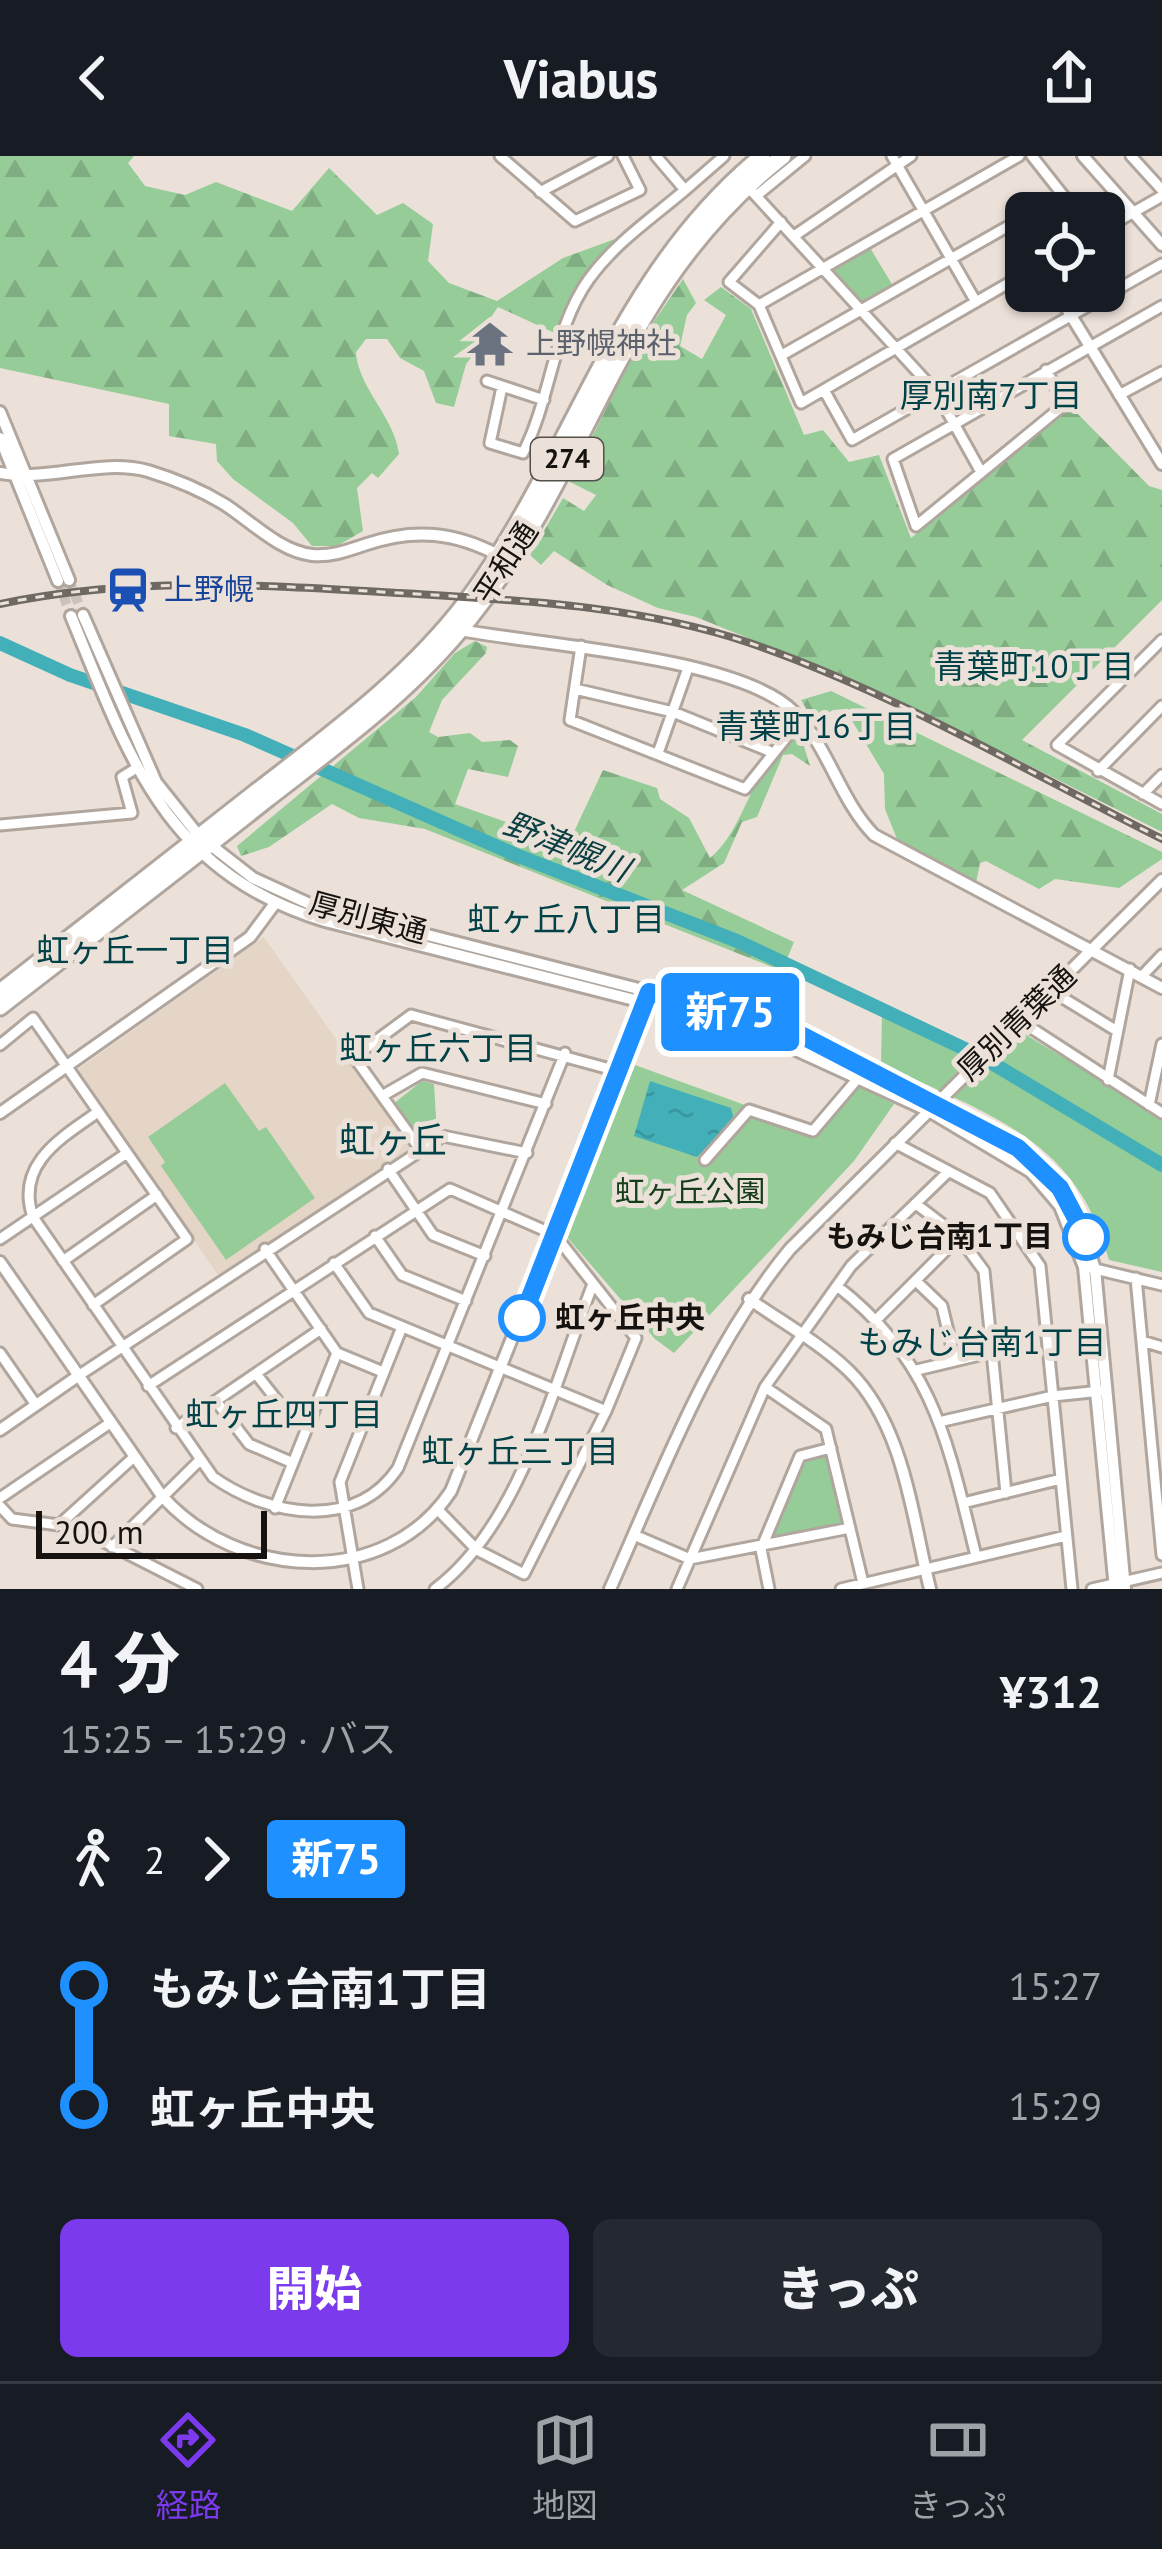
<!DOCTYPE html>
<html lang="ja">
<head>
<meta charset="utf-8">
<style>
	:root { --surface:#171b24; --page:#242831; --text:#f1f3f6; --muted:#9ea1a6; --line:#363941; --accent:#7c3aed }
	body { margin:0; font-family:"PT Sans","Noto Sans JP",sans-serif; background:var(--page); color:var(--text); height:100vh; display:flex; flex-direction:column; font-size:45px; white-space:nowrap }
	* { box-sizing:border-box; margin:0 }
	p { font-size:39px; color:var(--muted) }
	.icon { flex:none; width:66px; height:66px; fill:none; stroke:currentColor; stroke-width:2; stroke-linecap:round; stroke-linejoin:round }
	.map { position:relative; height:1433px; overflow:hidden }
	.panel { display:flex; flex-direction:column; background:var(--surface); flex:1 }
	.panel>* { flex:none }
	.badge { padding:0 24px; border-radius:9px; font-size:42px; line-height:78px }
	.buttons { position:absolute; left:1005px; top:36px; display:grid; gap:24px }
	.buttons a { display:grid; place-items:center; width:120px; height:120px; border-radius:18px; background:var(--surface); box-shadow:0 3px 9px #0004; font-size:60px }
	.scale { position:absolute; left:36px; bottom:30px; width:231px; box-sizing:border-box; padding-left:12px; border:6px solid #15120f; border-top:0; font-size:33px; line-height:42px; white-space:nowrap; color:#15120f; -webkit-text-stroke:9px #ebe1d8; paint-order:stroke }
	.map>.badge { position:absolute; translate:-50% -50%; box-shadow:0 0 0 6px #fff }
	.legs { display:flex; align-items:center; gap:18px; height:132px; padding:0 60px; font-size:39px }
	.legs p { margin-inline-start:auto }
	.headline { display:flex; align-items:center; justify-content:space-between; height:204px; padding:0 60px }
	h1 { font-size:66px; font-weight:800; line-height:90px }
	.primary-button { display:flex; gap:24px; margin-top:auto; padding:24px 60px }
	.primary-button a { flex:1; height:138px; border-radius:18px; background:var(--accent); color:#fff; font-size:48px; font-weight:800; line-height:138px; text-align:center }
	.primary-button a+a { background:var(--page); color:var(--text) }
	ul { padding:0 60px; list-style:none }
	li { display:flex; align-items:center; gap:42px; height:120px; font-size:45px }
	li i { display:grid; place-items:center; width:18px; height:100%; margin:0 15px; background:currentColor }
	li i::after { content:''; width:30px; height:30px; margin:-15px; border:9px solid; border-radius:50%; background:var(--surface) }
	li p { margin-inline-start:auto }
	li:first-child i { background:linear-gradient(#0000 50%,currentColor 0) }
	li:last-child i { background:linear-gradient(currentColor 50%,#0000 0) }
	header { display:flex; justify-content:space-between; align-items:center; height:156px; padding:0 60px; background:var(--surface); font-size:54px; font-weight:800 }
	.tabs { display:flex; justify-content:space-around; align-items:center; height:168px; border-top:3px solid var(--line); background:var(--surface); font-size:33px; color:var(--muted) }
	.tabs a { display:grid; justify-items:center; gap:6px }
	.tabs .selected { color:var(--accent) }
	.map>svg:first-child { display:block }
	.built { fill:#e5d5c6 }
	.forest { fill:url(#forest-firs) }
	.green { fill:#95cc98 }
	.water { fill:url(#water-ripples) }
	.lines { fill:none; stroke-linecap:round; stroke-linejoin:round }
	.river { stroke:#43b0b9; stroke-width:14 }
	.tertiary-tunnel { stroke:#cbc2ba; stroke-width:10; stroke-dasharray:10 5; stroke-linecap:butt }
	.minor-casing { stroke:#b0a69e; stroke-width:15 }
	.tertiary-casing { stroke:#b0a69e; stroke-width:16 }
	.trunk-casing { stroke:#b0a69e; stroke-width:21 }
	.minor { stroke:#fff; stroke-width:9 }
	.tertiary { stroke:#fff; stroke-width:10 }
	.trunk { stroke:#fff; stroke-width:15 }
	.rail-casing { stroke:#6f6963; stroke-width:8 }
	.rail { stroke:#ebe1d8; stroke-width:3; stroke-dasharray:9; stroke-linecap:butt }
	.line-1-casing { stroke:#fff; stroke-width:27 }
	.line-1 { stroke:#1e90ff; stroke-width:18 }
	.stop-1-dot { fill:#fff; stroke:#1e90ff; stroke-width:6 }
	.labels { text-anchor:middle; stroke-width:10; stroke-linejoin:round; paint-order:stroke }
	.shield { fill:#ebe1d8; stroke:#55504b; stroke-width:3 }
	.shield-label { font-size:27px; font-weight:bold; fill:#15120f }
	.worship-label { font-size:30px; fill:#5b616d; stroke:#ebe1d8; text-anchor:start }
	.street-label { font-size:30px; fill:#15120f; stroke:#ebe1d8 }
	.transit-label { font-size:30px; fill:#164399; stroke:#ebe1d8; text-anchor:start }
	.park-label { font-size:30px; fill:#143d19; stroke:#ebe1d8 }
	.stop-label { font-size:30px; font-weight:bold; fill:#15120f; stroke:#ebe1d8; text-anchor:end }
	.neighbourhood-label { font-size:33px; fill:#004247; stroke:#ebe1d8 }
	.water-label { font-size:33px; font-style:italic; fill:#0c3f43; stroke:#ebe1d8 }
	.quarter-label { font-size:36px; fill:#004247; stroke:#ebe1d8 }
</style>
</head>
<body>
<header><svg class="icon" aria-label="back" viewBox="0 0 24 24"><path d="M15 5l-7 7 7 7"/></svg>Viabus<svg class="icon" aria-label="share" viewBox="0 0 24 24"><path d="M12 15V3M7 8l5-5 5 5M5 13v7h14v-7"/></svg></header>
<div class="map">
<svg width="1162" height="1433" viewBox="0 0 1162 1433">
	<defs>
		<pattern id="forest-firs" width="22" height="20" patternUnits="userSpaceOnUse" patternTransform="scale(3)"><rect width="22" height="20" fill="#95cc98"/><path d="M5 1l3.5 6h-7zM16 11l3.5 6h-7z" fill="#80ae82"/></pattern>
		<pattern id="water-ripples" width="26" height="14" patternUnits="userSpaceOnUse" patternTransform="scale(3)"><rect width="26" height="14" fill="#43b0b9"/><path d="M2 4q2-2 4 0t4 0M15 11q2-2 4 0t4 0" fill="none" stroke="#3a969e"/></pattern>
	</defs>
	<rect width="100%" height="100%" fill="#ebe1d8"/>
	<path class="built" d="M264 781 412 991 218 1119 77 914Z"/>
	<path class="forest" d="M0 0H134L128 7 145 30 185 39 216 26 292 55 329 12 377 59 403 47 433 68 428 105 449 127 497 145 563 102 615 83 580 130 559 179 498 151 474 186 475 197 466 208 454 251 436 247 424 215 400 202 387 183H366L356 196C358 232 394 260 399 298L378 322 372 317 357 332 363 375 337 390H312L293 367 233 323 217 305 216 288 169 280V248L0 212Z
		M683 123 696 147 687 159 680 190 702 203 726 159 704 144 721 131 751 153 804 279 823 274 849 306 879 299 911 382 1070 250 1149 330 1162 334V444L1022 584 1162 658V676L886 538 696 461 658 452 607 429 554 395 541 409 530 399 563 342 584 355 596 339 570 326 636 192Z
		M475 485 487 491 486 497 442 544 429 576 438 581 470 577 482 586 510 584 518 590 508 621 468 613 455 648 509 667 572 680 603 614 657 632 660 643 689 662 710 702C748 671 753 599 800 577L810 610 792 598 783 599 757 661 742 666 724 707 682 734 794 786 782 815 425 673 359 662 332 648 269 691 241 700 237 690 416 541 455 497Z
		M831 535 1162 696V703L1119 732 1055 723 1039 733 986 705 980 707 976 727 899 688 885 653 884 618 845 553 833 554 814 566 801 544Z"/>
	<path class="green" d="M869 90 893 130 864 147 831 112Z
		M882 858 959 896 1023 877 1162 962V1116L1109 1104C1076 979 985 959 881 907Z
		M635 909 764 956 763 961 814 981 858 930 894 948 854 1005 674 1197 655 1183 566 1080Z
		M422 925 434 928 437 978 421 988 393 948Z
		M225 927 259 975 266 971 315 1042 226 1104 161 1010 165 1006 148 981Z
		M831 1292 850 1372 761 1393 800 1300Z"/>
	<path class="water" d="M650 925 731 952 734 964 697 1001 634 980Z"/>
	<g class="lines">
		<path class="river" d="M0 487 70 519 245 579 516 699 737 785 982 901 1162 1009"/>
		<path class="tertiary-tunnel" d="M69 424 83 459
			M58 425 71 460"/>
		<g class="minor-casing">
			<path id="minor" d="M500 0 575 65 640 34 623 0
				M656 0 685 34 724 0
				M892 0 976 146
				M1032 0 1077 57
				M1131 0 1162 34
				M747 30 937 237 981 316
				M540 36 608 0
				M756 40 805 0
				M1031 57 1061 40
				M781 66 729 126 759 149 801 247 1026 117
				M1104 73 1162 40
				M794 80 911 0
				M759 149 1019 0
				M782 199 1026 60
				M1046 214 1065 248 916 370 893 303 1162 150
				M487 225 544 244
				M502 231 490 287 523 297C551 243 553 173 589 123 616 86 651 63 685 34
				M824 234 852 284 1162 108
				M1119 239 1162 216
				M1162 484 1057 589 1162 648
				M581 490 570 564 745 633 801 563
				M575 533 673 556 769 595
				M658 597 688 512
				M1098 615 1162 550
				M1143 638 1162 619
				M0 669 132 657 122 621 135 613
				M1142 820 1162 799
				M1050 834 1117 875
				M1019 864 1162 957
				M0 889 33 862 187 1083 93 1149
				M1108 924 1130 813
				M382 940 422 917 546 948
				M1149 949 1162 888
				M98 956C61 982 15 1008 33 1061L213 1321C268 1360 355 1376 398 1312L565 897
				M895 987 990 1037 1040 1110 1072 1433
				M420 993 354 901 411 859 621 916
				M705 1004 749 954 813 975 859 921
				M388 1013 433 1079 485 1100
				M916 1048 959 1081 984 1115 1006 1337
				M375 1080 402 1119 466 1145
				M0 1083 127 997
				M265 1093 337 1197 383 1216
				M63 1105 157 1039
				M334 1107 369 1157 606 1255
				M1091 1112 1162 1129
				M1136 1122 1162 1399
				M916 1125 942 1150 955 1204
				M837 1130C934 1205 948 1287 976 1400
				M878 1162 959 1081
				M1142 1185 1162 1191
				M0 1197 36 1249
				M917 1214 992 1196
				M257 1219 279 1247 312 1262
				M78 1220 443 980 527 997
				M148 1230 450 1033 555 1079 636 1182 606 1255 524 1418 477 1394 439 1355
				M765 1231 826 1273 863 1427
				M216 1245 249 1288 293 1307
				M943 1265 1053 1240 1101 1235
				M176 1272 321 1173
				M0 1342 110 1267
				M963 1347 1061 1323
				M0 1350 12 1363 59 1369 134 1301
				M275 1352 337 1197
				M59 1369 79 1373 197 1433
				M634 1379 690 1403 850 1372
				M112 1391 199 1305
				M358 1433 340 1326 402 1171
				M435 1433C521 1369 554 1226 593 1128
				M677 1433 765 1231 851 1110 948 1016
				M769 1433 761 1393 800 1300 831 1292
				M841 1433 1066 1380
				M1092 1433 1162 1417"/>
		</g>
		<g class="tertiary-casing">
			<path id="tertiary" d="M1083 0 1162 89
				M1056 135 1162 308
				M0 256 69 424
				M0 282 58 425
				M0 317C49 326 100 302 148 315 174 323 201 334 224 348 252 366 279 395 312 399 331 401 349 394 367 388 415 372 455 376 500 400
				M83 459 156 626 199 680 253 722 314 750 756 863 801 879 1019 992 1060 1032 1076 1056 1095 1113 1125 1433
				M71 460C129 601 165 716 325 765L752 874 929 955 1031 1016 1060 1050 1084 1111 1115 1433
				M455 473C534 489 739 500 794 556 829 591 839 643 874 679L1162 832
				M0 957 250 781 276 746
				M0 1106 162 1340C238 1425 386 1433 451 1335L649 839
				M749 1143C782 1166 820 1187 849 1215 904 1269 912 1360 930 1433
				M0 1274 78 1220
				M610 1433C663 1314 707 1194 790 1093L1162 724"/>
		</g>
		<g class="trunk-casing">
			<path id="trunk" d="M0 836C84 771 168 705 251 640 328 580 408 523 467 445 576 297 614 121 762 0
				M0 851C89 782 178 714 266 644 338 588 412 535 469 463 594 307 615 132 783 0"/>
		</g>
		<use href="#minor" class="minor"/>
		<use href="#tertiary" class="tertiary"/>
		<use href="#trunk" class="trunk"/>
		<g class="rail-casing">
			<path id="rail" d="M0 448C134 420 264 429 400 437 518 444 637 449 750 487 893 536 1028 616 1162 683"/>
		</g>
		<use href="#rail" class="rail"/>
	</g>
	<g class="lines">
		<g class="line-1-casing">
			<path id="line-1" d="M522 1162 649 836 801 879 1018 992 1060 1032 1086 1081"/>
		</g>
		<use href="#line-1" class="line-1"/>
	</g>
	<defs>
		<g id="temple-bare" transform="scale(3.6)"><path d="M0-6L5-2H3V0L6.5 2.5H4V6H1.5V3h-3V6H-4V2.5H-6.5L-3 0V-2H-5Z" fill="#6b7280" stroke="#ebe1d8" stroke-width="2.5" paint-order="stroke"/></g>
		<g id="station-bare" transform="scale(3.6)"><path d="M-3-6H3Q5-6 5-4V2Q5 4 3 4L4.5 6H3L1.5 4h-3L-3 6H-4.5L-3 4Q-5 4-5 2V-4Q-5-6-3-6ZM-3.5-4v3h7v-3ZM-3.5 1v1.5H-2V1ZM2 1v1.5H3.5V1Z" fill="#1a4fb4" stroke="#ebe1d8" stroke-width="2.5" paint-order="stroke"/></g>
	</defs>
	<g fill-rule="evenodd">
		<use href="#temple-bare" x="490" y="188"/>
		<use href="#station-bare" x="128" y="434"/>
	</g>
	<g class="stop-1-dot">
		<circle cx="1086" cy="1081" r="21"/>
		<circle cx="522" cy="1162" r="21"/>
	</g>
	<g class="labels">
		<rect class="shield" x="531" y="282" width="72" height="42" rx="9"/>
		<g class="shield-label">
			<text x="567" y="312">274</text>
		</g>
		<g class="worship-label">
			<text x="526" y="198">上野幌神社</text>
		</g>
		<g class="street-label">
			<text transform="translate(506 407) rotate(-57)" y="10">平和通</text>
			<text transform="translate(368 762) rotate(15)" y="10">厚別東通</text>
			<text transform="translate(1017 867) rotate(-44)" y="10">厚別青葉通</text>
		</g>
		<g class="transit-label">
			<text x="164" y="444">上野幌</text>
		</g>
		<g class="park-label">
			<text x="690" y="1046">虹ヶ丘公園</text>
		</g>
		<g class="stop-label">
			<text x="1053" y="1091">もみじ台南1丁目</text>
			<text x="555" y="1172" text-anchor="start">虹ヶ丘中央</text>
		</g>
		<g class="neighbourhood-label">
			<text x="991" y="251">厚別南7丁目</text>
			<text x="1034" y="522">青葉町10丁目</text>
			<text x="816" y="582">青葉町16丁目</text>
			<text x="566" y="775">虹ヶ丘八丁目</text>
			<text x="135" y="806">虹ヶ丘一丁目</text>
			<text x="438" y="904">虹ヶ丘六丁目</text>
			<text x="982" y="1198">もみじ台南1丁目</text>
			<text x="284" y="1270">虹ヶ丘四丁目</text>
			<text x="520" y="1307">虹ヶ丘三丁目</text>
		</g>
		<g class="water-label">
			<text transform="translate(567 690) rotate(22)" y="12">野津幌川</text>
		</g>
		<g class="quarter-label">
			<text x="393" y="997">虹ヶ丘</text>
		</g>
	</g>
</svg>
<div class="buttons">
<a><svg class="icon" aria-label="locate" viewBox="0 0 24 24"><circle cx="12" cy="12" r="6"/><path d="M12 2v4M12 18v4M2 12h4M18 12h4"/></svg></a>
</div>
<div class="scale">200 m</div>
<b class="badge" style="left:730px;top:856px;background:#1e90ff;color:#fff">新75</b>
</div>
<section class="panel">
<div class="headline"><div><h1>4 分</h1><p>15:25 – 15:29 · バス</p></div><b>¥312</b></div>
<div class="legs"><svg class="icon" aria-label="walk" viewBox="0 0 24 24"><circle cx="13" cy="4" r="2"/><path d="M13 8l-2 6 4 7M11 14l-3 7M7 12l3-4h3l4 4"/></svg>2<svg class="icon" aria-label="forward" viewBox="0 0 24 24"><path d="M9 5l7 7-7 7"/></svg><b class="badge" style="background:#1e90ff;color:#fff">新75</b></div>
<ul>
<li><i style="color:#1e90ff"></i><b>もみじ台南1丁目</b><p>15:27</p></li>
<li><i style="color:#1e90ff"></i><b>虹ヶ丘中央</b><p>15:29</p></li>
</ul>
<div class="primary-button"><a>開始</a><a>きっぷ</a></div>
</section>
<nav class="tabs">
<a class="selected"><svg class="icon" aria-label="directions" viewBox="0 0 24 24"><path d="M12 3l9 9-9 9-9-9zM9 14v-3h6M13 9l2 2-2 2"/></svg>経路</a>
<a><svg class="icon" aria-label="map" viewBox="0 0 24 24"><path d="M3 6l6-2 6 2 6-2v14l-6 2-6-2-6 2zM9 4v14M15 6v14"/></svg>地図</a>
<a><svg class="icon" aria-label="tickets" viewBox="0 0 24 24"><path d="M3 7h18v10H3zM15 7v10"/></svg>きっぷ</a>
</nav>
</body>
</html>
